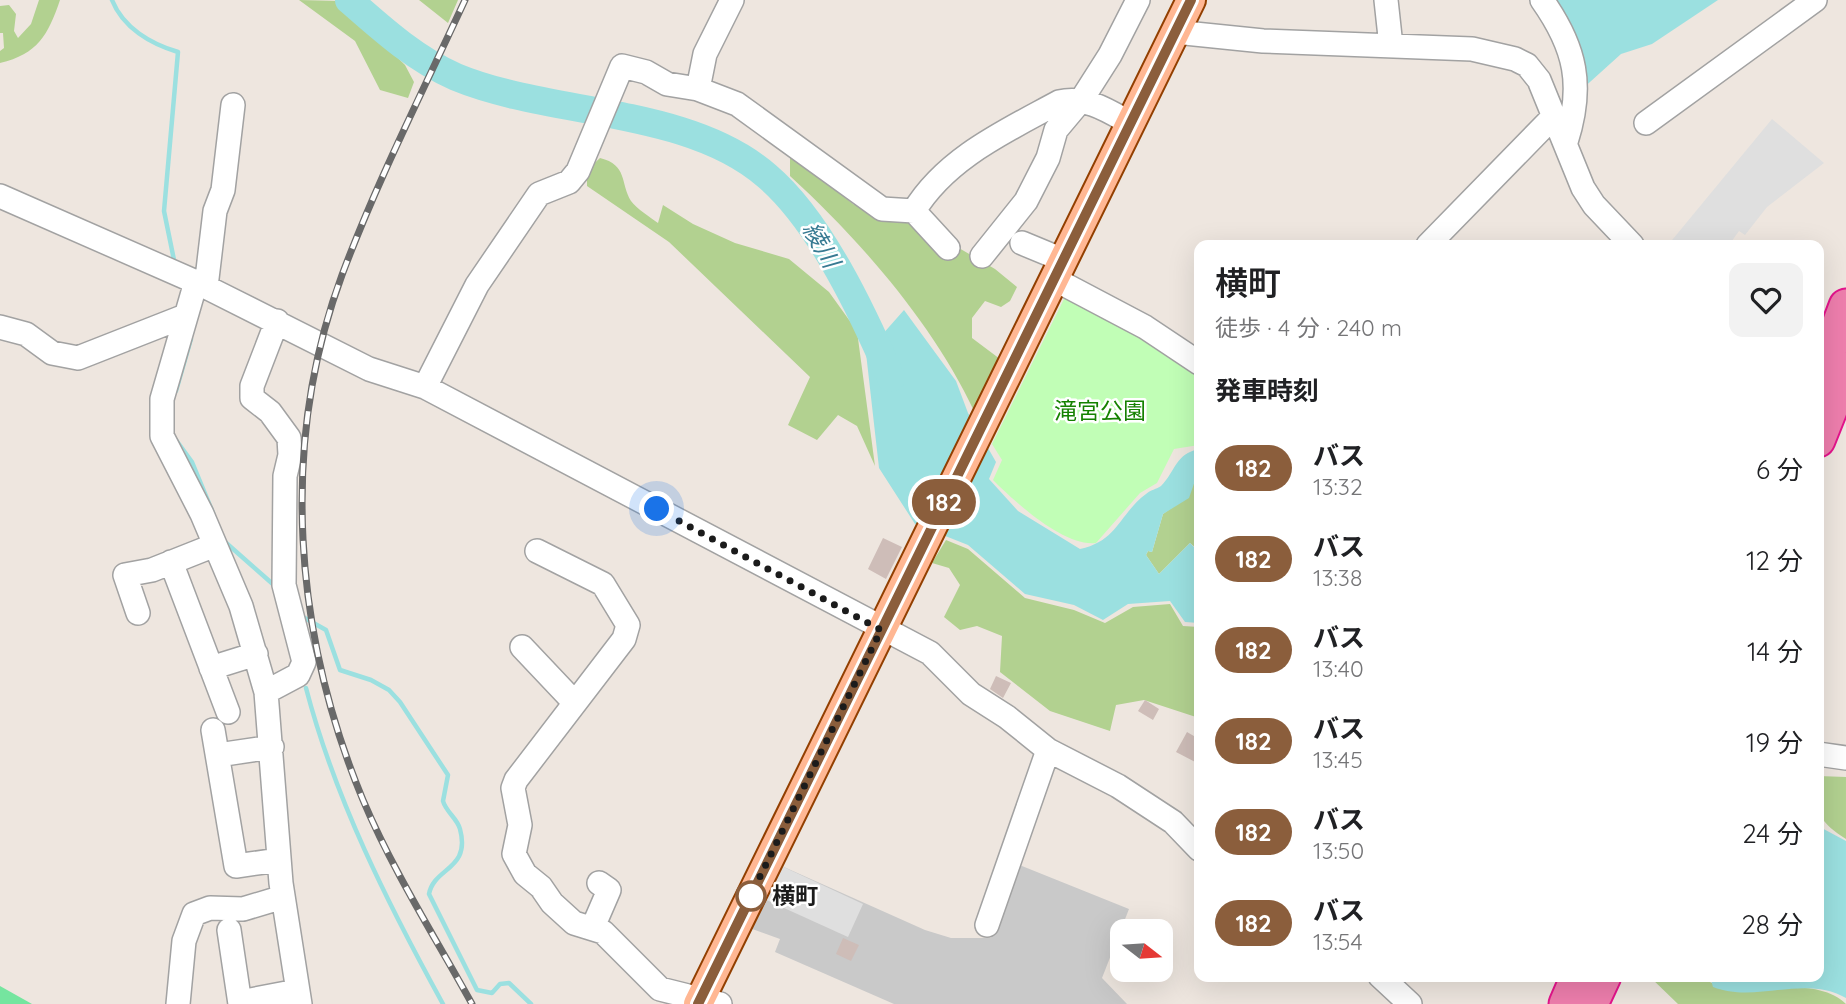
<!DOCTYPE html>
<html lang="ja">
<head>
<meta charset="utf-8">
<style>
	:root { --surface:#fff; --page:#f2f2f2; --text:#202124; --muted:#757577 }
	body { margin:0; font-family:Quicksand,"Noto Sans JP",sans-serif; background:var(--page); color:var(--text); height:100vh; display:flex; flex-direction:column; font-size:26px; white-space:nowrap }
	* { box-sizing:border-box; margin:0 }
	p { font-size:23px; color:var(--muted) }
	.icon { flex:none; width:38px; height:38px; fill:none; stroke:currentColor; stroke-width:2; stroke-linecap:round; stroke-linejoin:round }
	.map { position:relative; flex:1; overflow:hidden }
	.drawer { position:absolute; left:1194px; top:240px; width:630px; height:742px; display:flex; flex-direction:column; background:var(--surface); border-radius:14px; box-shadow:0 7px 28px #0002 }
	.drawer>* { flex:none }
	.badge { padding:0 14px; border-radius:23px; font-size:24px; line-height:46px }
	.needle { width:46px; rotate:107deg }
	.fabs { position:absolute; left:1110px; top:919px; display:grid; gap:14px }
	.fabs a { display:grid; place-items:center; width:63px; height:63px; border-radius:14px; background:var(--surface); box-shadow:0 7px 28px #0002; font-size:35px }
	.you { position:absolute; width:35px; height:35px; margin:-18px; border:5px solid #fff; border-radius:50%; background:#1a73e8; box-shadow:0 0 0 10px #1a73e833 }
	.map>.badge { position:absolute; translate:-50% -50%; box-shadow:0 0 0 4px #fff }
	h2 { padding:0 21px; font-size:26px; line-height:63px }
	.round { display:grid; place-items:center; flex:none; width:74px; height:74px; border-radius:14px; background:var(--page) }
	.overview { display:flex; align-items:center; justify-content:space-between; height:119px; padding:0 21px }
	h1 { font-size:33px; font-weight:600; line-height:52px }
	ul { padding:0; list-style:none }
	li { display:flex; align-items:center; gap:21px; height:91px; padding:0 21px }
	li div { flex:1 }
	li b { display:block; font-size:26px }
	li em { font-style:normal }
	li .badge { min-width:77px; font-weight:700; text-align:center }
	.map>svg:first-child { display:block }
	.religious { fill:#c9c9c9 }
	.forest { fill:#b2d190 }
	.park { fill:#c1feb6 }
	.pitch { fill:#75e59f }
	.parking { fill:#dfdfdf }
	.water { fill:#9be0e0 }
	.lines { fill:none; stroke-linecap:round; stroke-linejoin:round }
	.stream { stroke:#9be0e0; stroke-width:4.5 }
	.river { stroke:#9be0e0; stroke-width:28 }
	.building { fill:#cebdb8 }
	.minor-casing { stroke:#a2a2a2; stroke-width:26 }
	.major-casing { stroke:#923f00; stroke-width:32 }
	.highway-casing { stroke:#e4148c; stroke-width:37 }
	.minor { stroke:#fff; stroke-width:23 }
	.major { stroke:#ffb793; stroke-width:28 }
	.highway { stroke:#ee7ead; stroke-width:33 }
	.rail-casing { stroke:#696969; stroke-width:7 }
	.rail { stroke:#fff; stroke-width:4.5; stroke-dasharray:13; stroke-linecap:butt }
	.line-casing { stroke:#fff; stroke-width:16 }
	.line { stroke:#8b5e3c; stroke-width:10 }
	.walk { stroke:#1b1b1b; stroke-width:7; stroke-dasharray:0 12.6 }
	.stop-dot { fill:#fff; stroke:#8b5e3c; stroke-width:3.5 }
	.labels { text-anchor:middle; stroke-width:5; stroke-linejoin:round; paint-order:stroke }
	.park-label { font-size:23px; fill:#158101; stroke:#fff }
	.stop-label { font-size:23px; font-weight:bold; fill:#1b1b1b; stroke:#fff; text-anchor:start }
	.water-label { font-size:24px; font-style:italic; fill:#377a92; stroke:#fff }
</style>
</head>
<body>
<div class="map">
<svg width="1846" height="1004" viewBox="0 0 1846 1004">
	<rect width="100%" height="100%" fill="#eee6df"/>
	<path class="religious" d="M775 863 925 930 951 938H991L1017 864 1129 909 1102 978 1127 1004H894L775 952 780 939 744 926Z"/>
	<path class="forest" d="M39 0H60C48 35 38 54 0 63V51L4 48 3 33H0V6L9 5 16 14 14 31 18 38 31 24Z
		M299 0 340 1 405 65 414 82 408 98 380 90 355 41Z
		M419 0H458L448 23Z
		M600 158C628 165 620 183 631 201 637 209 650 217 658 223L663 205 693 224 735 243 789 259 829 292 857 331 875 466 857 426 838 415 817 440 788 425 810 377 669 242 587 186V170Z
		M790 158 798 160 853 204 882 217 909 219 995 269 1017 287 1010 301 1001 307 985 301 972 318V338L1000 359 974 411C934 325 860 240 790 176Z
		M1199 469V543L1197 549 1190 543 1159 574 1146 555 1148 551 1152 552 1163 514 1178 503Z
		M946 540 968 549 1025 598 1074 610 1105 623 1133 607 1170 604 1183 626 1199 627V718L1144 700 1116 705 1110 731 1050 711 1000 672 1002 636 977 626 960 630 944 617 960 585 949 568 932 563Z
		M1818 776 1846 777V839C1814 819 1818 811 1818 776Z
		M1650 977H1703C1731 1004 1811 969 1846 1004H1678Z"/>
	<path class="park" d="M1066 295 1128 328 1199 375V445L1174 449 1157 483 1140 493 1096 543C1064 547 1015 502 993 480L1002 460 992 444Z"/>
	<path class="pitch" d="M0 986 32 1004H0Z"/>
	<path class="parking" d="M1772 119 1824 163 1767 207 1745 235 1739 231 1729 245H1668Z
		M775 863 863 904 848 937 760 897Z"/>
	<path class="water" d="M1553 0H1718L1652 44 1621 54 1580 91Z
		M904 310 956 381 968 413 996 462 989 479 1018 511 1080 549C1118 541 1119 514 1146 494 1150 490 1157 489 1161 486 1176 471 1175 454 1199 449V469L1189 498 1163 514 1152 552 1148 551 1146 555 1159 574 1190 543 1196 549 1199 543V623L1185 622 1170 601 1128 604 1103 620 1074 605 1025 594 968 545 915 524 879 468 866 353Z
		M1818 826 1846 841V998C1804 974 1756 1004 1713 987L1710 977 1818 976Z"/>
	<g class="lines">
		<path class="stream" d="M112 0C123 28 151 44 178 52L164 211 174 260
			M176 391 191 339
			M176 440 192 462 213 513
			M224 541 275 586
			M301 616 326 630 340 670 371 680 389 690 400 702 448 775 443 801C446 812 457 818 460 829 471 870 434 867 429 894L477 990 492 993 500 984 509 983 531 1004
			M306 688C335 799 388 904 443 1004"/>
		<path class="river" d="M349 0C382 29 415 59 456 77 550 116 688 107 767 176 820 221 863 313 891 378"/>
	</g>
	<path class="building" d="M883 538 902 547 886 579 868 569Z
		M996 676 1011 683 1003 698 990 689Z
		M1145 700 1159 709 1153 720 1138 711Z
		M1187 732 1199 739V764L1176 752Z
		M843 938 859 945 851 961 836 954Z"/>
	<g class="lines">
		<g class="minor-casing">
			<path id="minor" d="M1386 0 1391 46
				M1542 0C1576 48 1584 86 1566 142
				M1175 32 1263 41 1472 49 1515 59 1527 65 1539 80 1583 188 1594 205 1632 245
				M698 89 705 54 732 0
				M1646 123 1815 0
				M0 196 196 282 369 369 425 387 930 653 971 694 1007 717 1048 750 1118 786 1173 822 1199 849
				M1022 243 1063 260
				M1428 245 1554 116
				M948 248 914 211C946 158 1006 131 1059 102 1086 96 1107 110 1130 123
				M982 256 1026 201 1048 158 1056 130 1082 99 1110 55 1138 0
				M1054 279 1145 327 1199 363
				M196 282 162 399V436L202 514 241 606 266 692 281 883 300 1004
				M206 287 215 211 223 190 233 105
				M0 327 26 334 52 353 78 358 185 316
				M425 387 477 285 539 194 569 182 578 171 622 66 646 72 667 84 698 89 737 104 882 209 914 211
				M537 551 603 584 628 625 624 639 516 780 513 788 520 825 514 854 525 874 541 887 552 903 574 923 603 932 660 989 720 1004
				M171 562 228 712
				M138 613 125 575 152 570 215 545
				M522 647 574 702
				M211 668 256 654
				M266 692 298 675 304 662 284 585 285 476 290 455 289 438 270 412 252 398V386L277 321
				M213 730 236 866 279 860
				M1818 754 1846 758
				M218 755 272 747
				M987 925 1048 750
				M593 927 609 890 599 883
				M229 930 240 1004
				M1380 976 1410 1004
				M240 1002 297 991
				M178 1004 184 941 194 914 210 908 243 909 283 897"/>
		</g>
		<g class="major-casing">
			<path id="major" d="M698 1004 1191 0"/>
		</g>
		<g class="highway-casing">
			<path id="highway" d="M1818 380 1846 306
				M1818 440 1846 370
				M1566 1004 1578 976
				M1591 1004 1604 976"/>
		</g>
		<use href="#minor" class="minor"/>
		<use href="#major" class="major"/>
		<use href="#highway" class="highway"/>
		<g class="rail-casing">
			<path id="rail" d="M465 0C423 91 377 181 342 275 279 445 294 634 363 800 393 871 435 937 472 1004"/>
		</g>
		<use href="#rail" class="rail"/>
	</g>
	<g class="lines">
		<g class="line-casing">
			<path id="line" d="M698 1004 1191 0"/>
		</g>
		<use href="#line" class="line"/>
		<path class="walk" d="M657 509 881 630 747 903 751 896"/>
	</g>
	<circle class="stop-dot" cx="751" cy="896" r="14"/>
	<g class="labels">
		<g class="park-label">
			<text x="1100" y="419">滝宮公園</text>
		</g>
		<g class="stop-label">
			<text x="772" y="904">横町</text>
		</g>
		<g class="water-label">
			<text transform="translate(821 245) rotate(60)" y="8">綾川</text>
		</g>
	</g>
</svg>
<div class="fabs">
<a><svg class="needle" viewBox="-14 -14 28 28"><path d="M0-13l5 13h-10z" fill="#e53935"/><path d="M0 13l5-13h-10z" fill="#757577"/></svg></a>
</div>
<div class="you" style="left:657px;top:509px"></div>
<b class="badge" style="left:944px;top:502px;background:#8b5e3c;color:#fff">182</b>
<section class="drawer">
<div class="overview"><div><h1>横町</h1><p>徒歩 · 4 分 · 240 m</p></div><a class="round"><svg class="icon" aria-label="heart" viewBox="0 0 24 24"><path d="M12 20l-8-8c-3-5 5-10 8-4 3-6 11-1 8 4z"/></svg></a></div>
<h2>発車時刻</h2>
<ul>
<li><span class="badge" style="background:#8b5e3c;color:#fff">182</span><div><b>バス</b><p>13:32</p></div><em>6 分</em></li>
<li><span class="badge" style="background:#8b5e3c;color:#fff">182</span><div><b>バス</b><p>13:38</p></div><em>12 分</em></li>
<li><span class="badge" style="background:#8b5e3c;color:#fff">182</span><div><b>バス</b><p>13:40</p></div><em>14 分</em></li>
<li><span class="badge" style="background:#8b5e3c;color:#fff">182</span><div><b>バス</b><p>13:45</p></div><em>19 分</em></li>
<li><span class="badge" style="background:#8b5e3c;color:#fff">182</span><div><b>バス</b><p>13:50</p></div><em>24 分</em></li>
<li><span class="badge" style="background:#8b5e3c;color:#fff">182</span><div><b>バス</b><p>13:54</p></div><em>28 分</em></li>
</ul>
</section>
</div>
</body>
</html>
